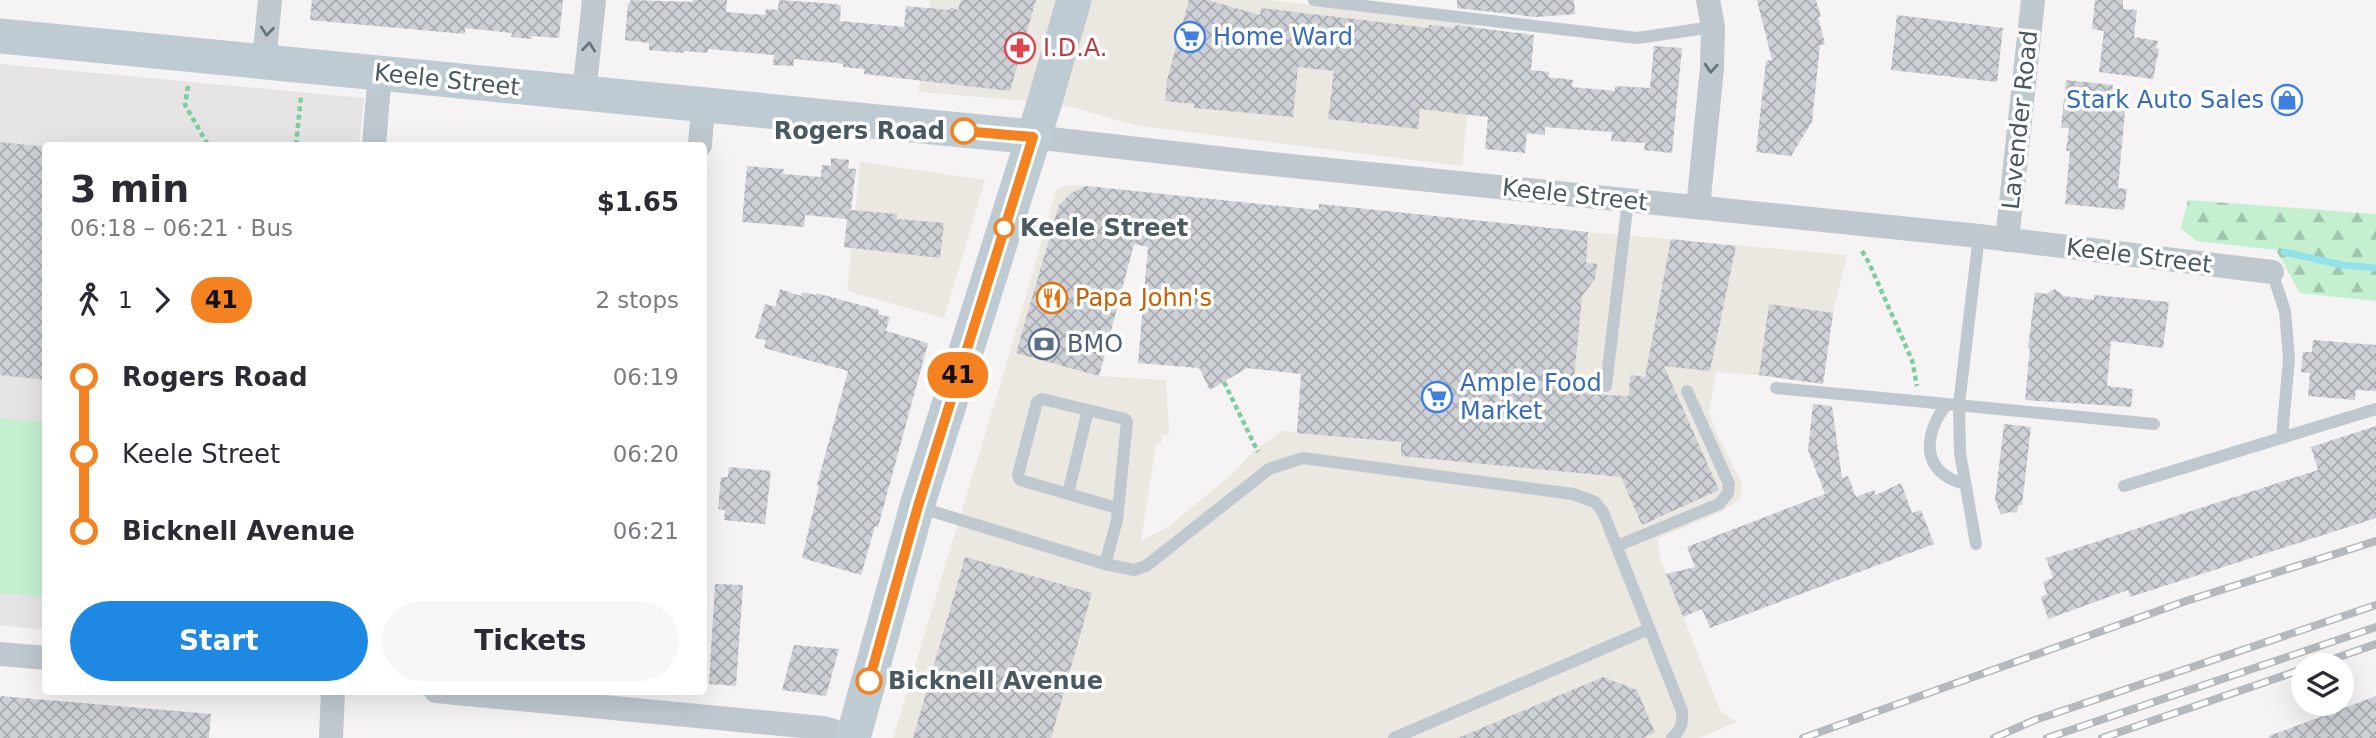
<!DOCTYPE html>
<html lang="en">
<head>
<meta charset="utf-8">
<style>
	:root { --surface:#fff; --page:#f7f7f7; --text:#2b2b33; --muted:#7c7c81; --accent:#1f88e3 }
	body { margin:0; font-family:"DejaVu Sans",sans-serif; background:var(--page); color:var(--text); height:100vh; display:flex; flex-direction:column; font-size:26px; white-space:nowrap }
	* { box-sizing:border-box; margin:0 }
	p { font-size:23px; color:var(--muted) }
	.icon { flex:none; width:38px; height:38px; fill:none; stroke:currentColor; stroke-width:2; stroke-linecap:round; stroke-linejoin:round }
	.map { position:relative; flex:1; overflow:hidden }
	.side { position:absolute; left:42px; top:142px; width:665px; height:553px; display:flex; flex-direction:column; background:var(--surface); border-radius:7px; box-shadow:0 7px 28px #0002 }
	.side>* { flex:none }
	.badge { padding:0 14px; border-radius:23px; font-size:24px; line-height:46px }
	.buttons { position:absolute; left:2291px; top:653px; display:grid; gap:14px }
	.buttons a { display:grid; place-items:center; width:63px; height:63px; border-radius:50%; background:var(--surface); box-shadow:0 7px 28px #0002; font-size:35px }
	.map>.badge { position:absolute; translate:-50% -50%; box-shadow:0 0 0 4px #fff }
	.legs { display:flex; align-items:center; gap:10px; height:77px; padding:0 28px; font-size:23px }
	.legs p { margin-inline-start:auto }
	.overview { display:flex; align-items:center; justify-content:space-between; height:119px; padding:0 28px }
	h1 { font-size:38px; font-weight:800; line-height:52px }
	.action { display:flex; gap:14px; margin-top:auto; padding:14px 28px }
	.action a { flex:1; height:80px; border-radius:42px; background:var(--accent); color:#fff; font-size:28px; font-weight:800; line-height:80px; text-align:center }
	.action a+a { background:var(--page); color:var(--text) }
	ul { padding:0 28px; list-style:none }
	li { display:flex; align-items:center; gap:24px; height:77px; font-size:26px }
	li i { display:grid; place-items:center; width:10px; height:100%; margin:0 9px; background:currentColor }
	li i::after { content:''; width:18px; height:18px; margin:-9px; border:5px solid; border-radius:50%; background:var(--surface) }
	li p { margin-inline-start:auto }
	li:first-child i { background:linear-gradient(#0000 50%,currentColor 0) }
	li:last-child i { background:linear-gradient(currentColor 50%,#0000 0) }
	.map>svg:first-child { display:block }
	.commercial { fill:#ebe7e1 }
	.education { fill:#e6e4e5 }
	.forest { fill:url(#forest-firs) }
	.garden { fill:#c4f0d0 }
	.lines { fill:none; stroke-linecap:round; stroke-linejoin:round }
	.stream { stroke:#92e2ec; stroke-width:7 }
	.building { fill:url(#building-cross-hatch) }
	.path { stroke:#7cce9d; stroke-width:4.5; stroke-dasharray:5 3.5; stroke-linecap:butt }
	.lane { stroke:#bec8ce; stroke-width:12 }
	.street { stroke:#bec8ce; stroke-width:24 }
	.secondary { stroke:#bfcbd3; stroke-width:35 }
	.rail-casing { stroke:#b5b9bd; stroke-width:8 }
	.rail { stroke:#fff; stroke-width:5; stroke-dasharray:16; stroke-linecap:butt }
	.oneway { stroke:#67747c }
	.line-1-casing { stroke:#fff; stroke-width:16 }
	.line-1 { stroke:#f58220; stroke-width:10 }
	.stop-1-dot { fill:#fff; stroke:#f58220; stroke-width:3.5 }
	.labels { text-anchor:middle; stroke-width:7; stroke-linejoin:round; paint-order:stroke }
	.shop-label { font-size:24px; fill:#366cbe; stroke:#fff; text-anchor:start }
	.health-label { font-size:24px; fill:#be3a42; stroke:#fff; text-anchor:start }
	.street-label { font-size:24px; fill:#4a5860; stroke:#fff }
	.stop-label { font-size:24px; font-weight:bold; fill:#4a5860; stroke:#fff; text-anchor:start }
	.food-label { font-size:24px; fill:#c56008; stroke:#fff; text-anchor:start }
	.service-label { font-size:24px; fill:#4e5e75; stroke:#fff; text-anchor:start }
</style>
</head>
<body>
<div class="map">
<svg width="2376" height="738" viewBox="0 0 2376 738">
	<defs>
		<pattern id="forest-firs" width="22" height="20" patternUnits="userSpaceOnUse" patternTransform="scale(1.75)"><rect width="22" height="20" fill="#c4f0d0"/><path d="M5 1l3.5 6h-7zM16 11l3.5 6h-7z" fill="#a1c5ac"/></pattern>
		<pattern id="building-cross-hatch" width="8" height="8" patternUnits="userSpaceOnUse" patternTransform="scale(1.75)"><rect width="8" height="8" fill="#cdd0d5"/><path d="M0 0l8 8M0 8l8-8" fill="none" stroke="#a8acb0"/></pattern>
	</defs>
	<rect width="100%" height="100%" fill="#f5f3f3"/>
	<path class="commercial" d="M930 0H1270L1476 24 1462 166 1134 125 1073 107 1017 100 919 92Z
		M860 162 985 180 944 318 847 291Z
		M1071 185 1127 190 1114 319 1099 376 1166 380 1169 435H1162L1161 444H1156L1141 541 1168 527 1230 476 1255 450 1282 431 1297 432 1319 204 1588 232 1847 255 1833 313 1823 384 1759 375 1716 372 1709 412 1714 428 1742 484 1740 498 1723 511 1657 539 1661 561 1721 712 1737 722 1699 738H893L1007 362 1056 191 1064 186Z"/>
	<path class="education" d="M0 64 364 98 359 145H46L45 630 0 625Z"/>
	<path class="forest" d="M2188 200 2376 214V301L2300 293 2276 250 2196 241 2181 228Z"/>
	<path class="garden" d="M0 418 45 422V597L0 593Z"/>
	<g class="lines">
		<path class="stream" d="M2284 252 2342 265 2376 268"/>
	</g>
	<path class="building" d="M312 0H563L559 38 532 36 531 39 511 37 512 33 465 28V34L310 20Z
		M631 0 693 2V0H727L726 12 765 15 766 9 778 10 779 0 824 3 841 5 840 21 904 27 906 6 949 10 950 7 958 10 961 0H1036L1010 91 864 74V69L843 67V64L837 63 794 59 793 66 773 65 774 55 708 49V53L684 51V53L649 50V43L625 40 628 3H630Z
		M1189 0H1207L1260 15 1261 8 1429 28V25L1455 28V25L1534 35 1531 70 1549 72 1548 77 1573 80 1572 87 1615 91V86L1650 88 1654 46 1682 48 1672 153 1644 150 1645 143 1611 141 1612 132 1545 127V135L1527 133 1525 153 1485 149 1488 117 1420 109 1418 129 1328 119 1334 71 1298 67 1293 117 1194 108V104L1165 101 1167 80Z
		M1457 0H1574L1575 14 1536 17 1457 8Z
		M1757 0H1816L1821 17H1818L1825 44 1820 45 1812 122 1791 156 1756 152 1766 61 1772 60Z
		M2095 0H2123V9L2137 10 2134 37 2158 41 2156 48 2159 49 2153 79 2099 72 2104 31 2092 29Z
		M1897 15 2003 28 1997 82 1891 70Z
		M2066 80 2113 85 2110 110 2125 111 2118 188 2127 189 2124 210 2065 204 2070 151H2066L2069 128H2061Z
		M0 142 46 147V380L0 375Z
		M831 158 849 160 848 168 856 169 851 210 897 214V219L944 223 940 258 844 247 847 219 805 215 804 227 742 222 747 166 784 169 783 174 821 177 822 165 831 166Z
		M1086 186 1319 210V204L1588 232 1586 263 1597 264 1595 279 1582 296 1573 389 1606 395 1629 396 1630 375 1645 377 1671 239 1736 246 1710 371 1664 366 1719 490 1642 525 1621 477 1401 456V442L1297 433 1301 374 1247 368 1210 390 1199 368 1138 363 1148 247 1134 244 1099 376 1016 353 1059 205 1071 193Z
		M780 289 801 296 802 292 816 295V293L879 310 878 314 890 317 886 331 928 343 878 527 875 526 861 575 802 558 819 486 817 485 848 371 764 348 766 340 755 338 765 304 775 307Z
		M2055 289 2064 296 2094 300V295L2169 302 2163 348 2111 341 2107 386 2133 389 2131 407 2025 400 2030 348H2028L2035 292 2046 294Z
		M1769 304 1833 313 1823 384 1759 375Z
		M2313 340 2376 345V391L2356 390 2355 400 2308 396 2310 373 2301 372 2303 352H2312Z
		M1813 404 1832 406 1842 478 1848 476 1856 497 1874 490 1876 495 1901 483 1912 513 1921 510 1934 544 1710 628 1702 609 1683 617 1666 574 1695 567 1687 547 1825 494 1808 450Z
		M2004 424 2031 427 2022 505H2018L2017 513 2009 512 2001 515 1995 500Z
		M2376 426V518L2130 597 2128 590 2048 619 2041 597 2047 594 2043 582 2053 578 2046 558 2318 470 2311 447Z
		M729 467 771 471 765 524 724 520 725 510 718 509 721 477H728Z
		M965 557 1092 593 1051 738H913Z
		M715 584 743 585 736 686 709 684Z
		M794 645 839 649 826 696 782 690Z
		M1603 677 1637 690 1655 733 1642 738H1458Z
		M0 696 211 714 209 738H0Z
		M2376 696V738H2269V736Z"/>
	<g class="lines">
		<path class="path" d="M188 86 185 105 208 145
			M296 145 301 96
			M1862 251 1869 263 1912 360 1917 386
			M1224 382 1258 452"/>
		<path class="lane" d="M1314 0 1637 38 1713 27
			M2272 272 2285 311 2289 359 2282 437
			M1606 386 1628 200
			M1776 388 1947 404
			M1965 484C1920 473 1923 434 1947 404L2154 424
			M2124 486 2376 409
			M1068 494 1088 410
			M918 507 1105 564 1134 570 1146 566 1269 469 1303 458 1573 494 1595 502 1603 512 1682 711C1683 723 1681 730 1672 738
			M1976 544 1960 453 1959 404 1979 236
			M1617 546 1719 504 1728 493 1729 484 1687 391
			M1105 564 1117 520 1127 422 1125 419 1042 399 1037 402 1018 475 1020 480 1117 508
			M1394 738 1649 629"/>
		<path class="street" d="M264 62 270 0
			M584 94 594 0
			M1033 137 1243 161 1979 236 2272 272
			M374 145 380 72
			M700 145 703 106
			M1698 207 1712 68 1713 27 1708 0
			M2007 240 2033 0
			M0 654 46 658
			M436 691 823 728 853 736
			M331 738 333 691"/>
		<path class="secondary" d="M0 36 1033 137
			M853 738 917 506 1045 101 1074 0"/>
		<g class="rail-casing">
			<path id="rail" d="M2316 665 2376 644
				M1803 738 2183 602 2376 541
				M1994 738 2035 720 2376 605
				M2047 738 2376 627
				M2102 738 2303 669"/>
		</g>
		<use href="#rail" class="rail"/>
	</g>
	<defs><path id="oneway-chevron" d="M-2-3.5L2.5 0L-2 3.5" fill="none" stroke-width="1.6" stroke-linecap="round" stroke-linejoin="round" transform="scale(1.75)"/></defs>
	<g class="oneway">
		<use href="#oneway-chevron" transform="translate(267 31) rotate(96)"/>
		<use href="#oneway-chevron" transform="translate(589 47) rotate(-84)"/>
		<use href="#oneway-chevron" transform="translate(1711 68) rotate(94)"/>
	</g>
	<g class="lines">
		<g class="line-1-casing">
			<path id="line-1" d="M869 681 918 506 1033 137 964 131"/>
		</g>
		<use href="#line-1" class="line-1"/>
	</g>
	<defs>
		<g id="supermarket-ring" transform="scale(1.575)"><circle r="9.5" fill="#fff" stroke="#3f7fe0" stroke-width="1.5"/><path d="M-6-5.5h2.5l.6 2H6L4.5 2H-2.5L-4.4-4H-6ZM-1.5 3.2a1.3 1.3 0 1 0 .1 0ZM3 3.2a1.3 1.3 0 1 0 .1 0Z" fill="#3f7fe0"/></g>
		<g id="pharmacy-ring" transform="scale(1.575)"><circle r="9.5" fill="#fff" stroke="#e0444e" stroke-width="1.5"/><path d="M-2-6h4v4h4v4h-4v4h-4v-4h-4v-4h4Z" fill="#e0444e"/></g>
		<g id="shop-ring" transform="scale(1.575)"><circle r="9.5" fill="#fff" stroke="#3f7fe0" stroke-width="1.5"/><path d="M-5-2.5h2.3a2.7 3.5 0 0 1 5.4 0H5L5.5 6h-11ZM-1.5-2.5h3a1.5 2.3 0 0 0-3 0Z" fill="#3f7fe0"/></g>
		<g id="restaurant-ring" transform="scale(1.575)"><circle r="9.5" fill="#fff" stroke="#e8710a" stroke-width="1.5"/><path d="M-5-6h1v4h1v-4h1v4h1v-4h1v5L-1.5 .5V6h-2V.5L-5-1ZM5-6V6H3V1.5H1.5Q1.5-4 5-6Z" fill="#e8710a"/></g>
		<g id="bank-ring" transform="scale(1.575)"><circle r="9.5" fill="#fff" stroke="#5c6f8a" stroke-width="1.5"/><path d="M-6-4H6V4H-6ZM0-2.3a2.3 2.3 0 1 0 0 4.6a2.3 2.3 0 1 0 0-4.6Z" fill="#5c6f8a"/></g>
	</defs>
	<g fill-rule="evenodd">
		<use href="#supermarket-ring" x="1190" y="37"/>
		<use href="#pharmacy-ring" x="1020" y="48"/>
		<use href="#shop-ring" x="2287" y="100"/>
		<use href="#restaurant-ring" x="1052" y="298"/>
		<use href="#bank-ring" x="1044" y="344"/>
		<use href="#supermarket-ring" x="1437" y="397"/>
	</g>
	<g class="stop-1-dot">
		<circle cx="964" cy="131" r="12"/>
		<circle cx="1004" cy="228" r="9"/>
		<circle cx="869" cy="681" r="12"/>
	</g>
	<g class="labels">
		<g class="shop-label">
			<text x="1213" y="45">Home Ward</text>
			<text x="2264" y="108" text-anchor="end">Stark Auto Sales</text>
			<text x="1460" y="391">Ample Food<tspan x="1460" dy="28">Market</tspan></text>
		</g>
		<g class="health-label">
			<text x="1043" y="56">I.D.A.</text>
		</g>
		<g class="street-label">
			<text transform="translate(447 80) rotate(6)" y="8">Keele Street</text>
			<text transform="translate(2020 120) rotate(-84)" y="8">Lavender Road</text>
			<text transform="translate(1575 195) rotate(6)" y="8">Keele Street</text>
			<text transform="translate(2139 256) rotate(7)" y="8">Keele Street</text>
		</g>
		<g class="stop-label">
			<text x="945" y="139" text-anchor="end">Rogers Road</text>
			<text x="1020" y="236">Keele Street</text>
			<text x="888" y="689">Bicknell Avenue</text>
		</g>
		<g class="food-label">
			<text x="1075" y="306">Papa John's</text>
		</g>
		<g class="service-label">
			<text x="1067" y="352">BMO</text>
		</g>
	</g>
</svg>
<div class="buttons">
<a><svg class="icon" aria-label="layers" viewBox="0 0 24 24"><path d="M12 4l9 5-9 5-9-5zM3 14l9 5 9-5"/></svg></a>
</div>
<b class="badge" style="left:958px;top:375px;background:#f58220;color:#111">41</b>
<section class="side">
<div class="overview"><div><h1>3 min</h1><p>06:18 – 06:21 · Bus</p></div><b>$1.65</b></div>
<div class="legs"><svg class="icon" aria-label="walk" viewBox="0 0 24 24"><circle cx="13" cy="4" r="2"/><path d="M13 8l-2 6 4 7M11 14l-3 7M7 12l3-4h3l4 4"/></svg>1<svg class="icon" aria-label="forward" viewBox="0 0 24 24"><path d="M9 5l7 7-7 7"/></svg><b class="badge" style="background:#f58220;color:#111">41</b><p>2 stops</p></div>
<ul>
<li><i style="color:#f58220"></i><b>Rogers Road</b><p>06:19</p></li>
<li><i style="color:#f58220"></i><span>Keele Street</span><p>06:20</p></li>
<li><i style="color:#f58220"></i><b>Bicknell Avenue</b><p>06:21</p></li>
</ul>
<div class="action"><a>Start</a><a>Tickets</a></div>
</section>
</div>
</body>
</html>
